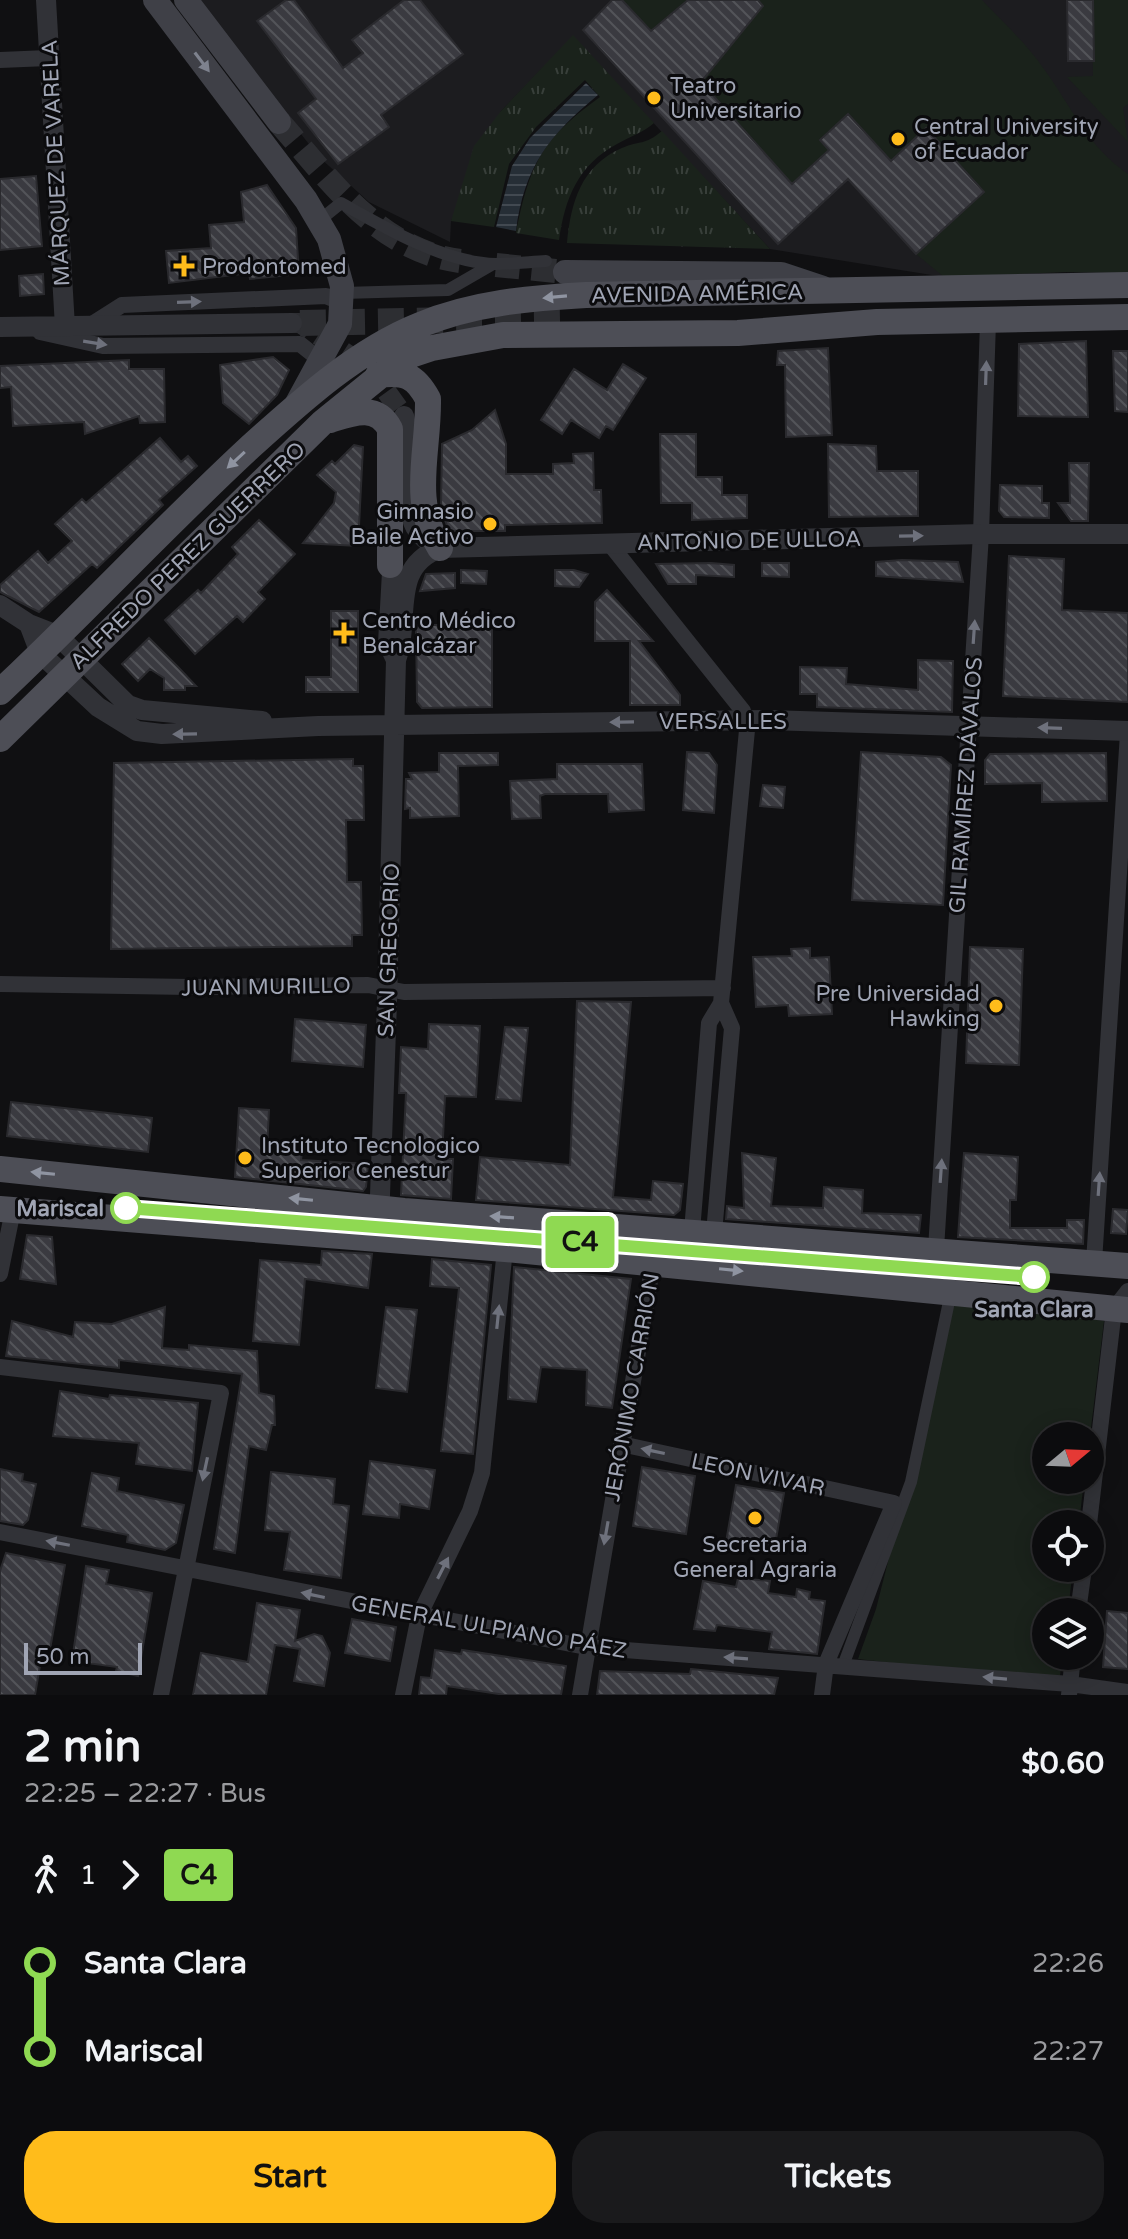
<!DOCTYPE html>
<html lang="en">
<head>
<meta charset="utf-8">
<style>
	:root { --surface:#0c0c0e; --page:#1a1a1c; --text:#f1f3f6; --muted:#9a9b9e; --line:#2c2c2e; --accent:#ffbc1b }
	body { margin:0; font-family:"Varela Round",sans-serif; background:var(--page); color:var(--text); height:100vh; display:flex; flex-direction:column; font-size:30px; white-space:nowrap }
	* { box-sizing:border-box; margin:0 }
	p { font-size:26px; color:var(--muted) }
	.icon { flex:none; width:44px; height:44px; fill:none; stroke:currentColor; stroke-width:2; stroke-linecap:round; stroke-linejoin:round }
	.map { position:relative; height:1695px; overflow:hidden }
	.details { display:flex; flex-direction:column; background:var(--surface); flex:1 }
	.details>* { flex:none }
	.badge { padding:0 16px; border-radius:6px; font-size:28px; line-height:52px }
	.needle { width:52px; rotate:71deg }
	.fabs { position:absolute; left:1032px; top:1422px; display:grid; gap:16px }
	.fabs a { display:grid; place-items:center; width:72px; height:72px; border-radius:50%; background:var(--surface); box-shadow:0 4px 20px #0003,0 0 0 2px var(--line); font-size:40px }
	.scale { position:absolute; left:24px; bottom:20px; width:118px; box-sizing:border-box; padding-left:8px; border:4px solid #a0a5b4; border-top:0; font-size:22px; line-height:28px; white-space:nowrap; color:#a0a5b4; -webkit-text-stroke:6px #0b0b0d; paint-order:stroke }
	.map>.badge { position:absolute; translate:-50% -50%; box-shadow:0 0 0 4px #fff }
	.legs { display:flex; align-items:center; gap:12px; height:88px; padding:0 24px; font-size:26px }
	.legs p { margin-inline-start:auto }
	.headline { display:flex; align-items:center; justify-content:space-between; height:136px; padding:0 24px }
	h1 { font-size:44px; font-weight:800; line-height:60px }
	.cta { display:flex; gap:16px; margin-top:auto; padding:16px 24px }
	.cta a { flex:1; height:92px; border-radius:32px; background:var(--accent); color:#111; font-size:32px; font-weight:800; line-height:92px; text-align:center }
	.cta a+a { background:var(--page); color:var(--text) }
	ul { padding:0 24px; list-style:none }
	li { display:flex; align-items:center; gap:28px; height:88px; font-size:30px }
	li i { display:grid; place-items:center; width:12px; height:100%; margin:0 10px; background:currentColor }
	li i::after { content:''; width:20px; height:20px; margin:-10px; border:6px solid; border-radius:50%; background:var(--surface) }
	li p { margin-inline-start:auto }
	li:first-child i { background:linear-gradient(#0000 50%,currentColor 0) }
	li:last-child i { background:linear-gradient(currentColor 50%,#0000 0) }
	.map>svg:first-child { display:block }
	.built { fill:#1c1c1f }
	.grass { fill:url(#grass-tufts) }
	.park { fill:#1a221b }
	.water { fill:url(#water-rules) }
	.building { fill:url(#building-back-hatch); stroke:#2a2a2e; stroke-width:2 }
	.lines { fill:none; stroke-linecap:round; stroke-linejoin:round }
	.tertiary-tunnel { stroke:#2d2e32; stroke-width:20; stroke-dasharray:20 10; stroke-linecap:butt }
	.secondary-tunnel { stroke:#2d2e32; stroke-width:24; stroke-dasharray:24 12; stroke-linecap:butt }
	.primary-tunnel { stroke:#2d2e32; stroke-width:26; stroke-dasharray:26 13; stroke-linecap:butt }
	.pedestrian { stroke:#313237; stroke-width:12 }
	.minor { stroke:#313237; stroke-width:16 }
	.tertiary { stroke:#313237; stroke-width:20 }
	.secondary { stroke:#3f4047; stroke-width:24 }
	.primary { stroke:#4d4e56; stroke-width:26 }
	.oneway { fill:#7e828e }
	.oneway2 { fill:#8f94a1 }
	.oneway3 { fill:#6e717c }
	.line-1-casing { stroke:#fff; stroke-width:18 }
	.line-1 { stroke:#8fd952; stroke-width:12 }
	.poi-dot { fill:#ffbc1b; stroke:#0b0b0d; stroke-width:3 }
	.stop-1-dot { fill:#fff; stroke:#8fd952; stroke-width:4 }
	.labels { text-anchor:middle; stroke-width:6; stroke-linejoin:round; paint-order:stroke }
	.poi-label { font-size:22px; fill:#a0a5b4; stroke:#0b0b0d; text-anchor:start }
	.street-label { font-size:22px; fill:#a0a5b4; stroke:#0b0b0d }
	.stop-label { font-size:22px; font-weight:bold; fill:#a0a5b4; stroke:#0b0b0d; text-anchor:end }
</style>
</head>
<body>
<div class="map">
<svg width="1128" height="1695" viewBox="0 0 1128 1695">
	<defs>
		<pattern id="grass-tufts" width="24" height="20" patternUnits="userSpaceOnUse" patternTransform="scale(2)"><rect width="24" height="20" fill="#1a221b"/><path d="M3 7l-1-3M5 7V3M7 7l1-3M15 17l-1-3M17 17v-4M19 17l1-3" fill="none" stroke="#383f3a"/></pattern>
		<pattern id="water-rules" width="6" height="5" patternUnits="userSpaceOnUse" patternTransform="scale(2)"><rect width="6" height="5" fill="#262e36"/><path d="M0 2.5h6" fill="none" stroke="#424951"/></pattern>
		<pattern id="building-back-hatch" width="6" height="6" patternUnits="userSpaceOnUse" patternTransform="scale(2)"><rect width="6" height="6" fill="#3a3a40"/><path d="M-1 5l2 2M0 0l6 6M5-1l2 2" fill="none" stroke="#535459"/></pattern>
	</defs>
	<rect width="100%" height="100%" fill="#101012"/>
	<path class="built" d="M196 0H1128V273L1065 272 944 277 770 249 573 36 501 111 451 221 450 242 369 202 319 157Z"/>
	<path class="grass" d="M573 35 654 123C642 133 631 136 617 144 578 165 565 198 559 240L516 233C530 163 542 139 600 97L585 80 536 127 509 164 494 227 451 221 474 146 501 111Z
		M662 131 770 249 567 243C571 202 581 166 622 148 641 140 644 146 662 131Z"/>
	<path class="park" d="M622 0H982C1003 22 1026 43 1044 69 1071 106 1088 147 1128 174V273L1065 272 944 277 916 254 984 191 926 129 891 161 848 114 820 139 829 150 792 184 700 80 711 69 652 32Z
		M1092 0H1128V104L1123 108 1128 142 1067 77 1093 76Z
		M954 1301 1104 1321 1090 1436H1046V1480H1084L1079 1524H1046V1568H1073L1068 1612H1046V1656H1063L1059 1682 858 1659 876 1609Z"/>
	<path class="water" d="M586 83 598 95C549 135 524 167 516 231L496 227 512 166 530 138Z"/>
	<path class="building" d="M286 0H294L343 68 363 53 352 40 404 0H420L463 54 381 115 389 127 338 164 298 113 316 99 257 21Z
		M612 0H622L651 31 688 0H758L763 6 701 82 792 184 829 150 820 140 848 114 891 161 926 128 984 192 916 254 848 179 778 244 583 30Z
		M1067 0H1093L1094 61H1068Z
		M36 176 42 246 0 250V179Z
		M267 185 296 228 299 274 250 279 249 273 169 283 166 251 211 248 209 225 244 222 241 192Z
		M43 274 44 294 20 296 19 276Z
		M1086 341 1088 417 1018 416 1019 344Z
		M828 348 832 435 786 437 785 365H777L778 351Z
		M1113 351H1128V412L1115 411Z
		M273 357 289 370 277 395 249 424 223 403 220 365Z
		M129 360V369H164L165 422 140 423 139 416 85 434 84 422 13 426 11 387 0 388V366Z
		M623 364 646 378 613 430 606 426 599 438 571 420 562 434 541 420 574 369 607 390Z
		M495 410 506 444V474H553V464L574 463 573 454 593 453 594 490H601L602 523 505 525V531H449L441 509 442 444 472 430Z
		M660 434H696V477H722V495H747V518L692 520V503H661Z
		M160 438 181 462 188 456 197 466 159 500 163 505 97 568 92 564 39 612 0 592V585L38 551 48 563 72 541 55 524 82 499 86 503Z
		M828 444 876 446 877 471H918V516L829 517Z
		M354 445 363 447 358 546 303 543 334 503 336 492 317 475 332 461 335 464Z
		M1069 463H1089L1088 521H1071L1058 503H1070Z
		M1000 485 1042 486V503H1049V518L1004 517 999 511Z
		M259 520 295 554 258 592 265 599 243 622 237 616 195 654 165 620 198 590 201 593 238 554 232 547Z
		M1009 556 1064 559 1062 610 1128 613V702L1003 696Z
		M902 560 958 562 963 582 876 576V562Z
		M711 563 734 565V577L696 575V584H668L656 564Z
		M762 563H789V577L762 576Z
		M461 570 487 571 486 584 461 583Z
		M555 570H574L588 574 579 587 555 586Z
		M455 573V588L420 591 426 574Z
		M607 590 653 641H639L680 695V705H630V641H595V602Z
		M331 611H358V692H306V677H331Z
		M416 625H492V707L422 708 417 702Z
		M149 638 179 668 196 686H185V690H164V678L150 669 138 681 122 664Z
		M918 660 953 661 952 712 817 707V694H800V667L847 668 846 684 918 690Z
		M687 752 709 753 717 765 714 813 683 810Z
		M861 752 941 757 951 765 943 905 852 900Z
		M439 753H498V765L458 766 459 816 410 818V808L405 809 406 779H412L409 773 439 772Z
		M1106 753 1107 801 1042 802V783L985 784V760L990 754Z
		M353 759V766H363L364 820H346L347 882H361L362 935H352V946L111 949 114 763Z
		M557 764H642L644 810 609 812 608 794H545L540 796 541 818 512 819 510 781 557 779Z
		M763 785 785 787 783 808 760 806Z
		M970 947 1023 949 1019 1065 966 1063Z
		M810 948V958L829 957 832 1014 789 1016 788 1005 756 1007 753 957 792 956 791 949Z
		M577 1001 631 1002 613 1197 651 1200 653 1181 683 1184 680 1210 674 1215 476 1200 480 1157 570 1165Z
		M295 1019 366 1025 363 1067 292 1061Z
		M429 1024 480 1026 476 1097 445 1096 442 1159H453L451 1199 401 1195 406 1093H399L401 1047 428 1049Z
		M505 1027 528 1028 521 1101 496 1099Z
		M11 1102 152 1118 148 1152 7 1136Z
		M239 1108 269 1110 267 1149 302 1152 301 1160 368 1164 366 1187 363 1191 235 1177Z
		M742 1153 776 1158 771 1206 823 1208 824 1187 863 1190 862 1213 921 1215 919 1233 726 1219 727 1206 744 1208Z
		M964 1153 1018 1157 1016 1200H1010V1228H1067V1220H1084L1083 1244 958 1237Z
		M1113 1209 1128 1210 1126 1234 1111 1233Z
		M27 1235 52 1237 56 1284 20 1279Z
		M322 1251 372 1254 368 1288 305 1279 299 1345 253 1341 260 1260 321 1265Z
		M432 1259 491 1265 473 1454 441 1451 459 1288 430 1286Z
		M514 1267 631 1279 612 1408 586 1405 587 1370 541 1367 536 1402 508 1399Z
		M165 1307 162 1348 189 1350V1345L257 1351 259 1393 274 1396 275 1425H272L266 1450 249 1446 235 1553 214 1549 242 1374 119 1360V1368L6 1356 12 1321 73 1337 75 1322 112 1324Z
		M386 1307 417 1310 407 1392 376 1388Z
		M60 1391 109 1399 110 1395 198 1403 192 1471 136 1464 139 1443 53 1436Z
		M370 1461 435 1470 429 1509 400 1504 399 1518 363 1514Z
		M642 1467 695 1476 686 1534 633 1526Z
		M0 1469 23 1474 22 1481 36 1484 28 1520 23 1525 0 1521Z
		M271 1472 335 1479 333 1504 349 1506 341 1578 284 1570 290 1532 265 1530Z
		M92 1473 119 1478 117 1491 184 1505 176 1543 165 1550 127 1542 128 1535 82 1526Z
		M736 1485 784 1493 774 1551 726 1542Z
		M6 1553 65 1565 49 1655 42 1654 35 1695H0V1571Z
		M86 1566 109 1570 106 1584 152 1593 138 1676 116 1671 117 1667 72 1661Z
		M738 1578 770 1581 768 1593 796 1597 797 1589 810 1592 809 1599 825 1601 817 1654 769 1649 772 1632 717 1625 715 1631 694 1629 703 1581 736 1587Z
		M257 1603 300 1610 295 1641 314 1634 322 1636 330 1653 324 1686 294 1681 300 1649 275 1645 266 1695H193L201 1653 248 1662Z
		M1107 1611 1128 1613V1669L1103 1667Z
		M352 1619 396 1627 390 1661 345 1653Z
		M435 1650 461 1654 462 1650 566 1666 561 1695H505L447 1686 446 1695H419L421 1677 431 1678Z
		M691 1669 778 1678 774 1695H597L600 1671 690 1674Z"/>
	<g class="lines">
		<path class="tertiary-tunnel" d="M292 323H300L371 370 404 416"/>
		<path class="secondary-tunnel" d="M279 122C330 180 378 250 460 261
			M496 265 565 272"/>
		<path class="primary-tunnel" d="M300 323 563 318"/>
		<path class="pedestrian" d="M320 220 341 203C385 228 445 263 496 264 513 264 529 262 546 261
			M343 293 448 290 493 264
			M843 1666 911 1482 951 1292"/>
		<path class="minor" d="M0 60 48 58
			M89 326 122 305 326 296 343 303
			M40 332 103 346 300 344 315 356 316 372
			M0 984 190 987 368 985 404 992 723 988
			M714 1233 732 1028 721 1003
			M936 1249 981 534 988 322
			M1094 1262 1128 733
			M0 1274 13 1210
			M0 1367 221 1393 161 1695
			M621 1444 894 1503 826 1664 822 1695
			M1089 1524 1114 1309 1128 1291
			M0 1532 586 1647 1070 1684 1128 1692
			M1078 1612 1084 1568
			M403 1695 419 1616 470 1511 482 1473 505 1249
			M580 1695 653 1263 692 1231 709 1023 721 1003 747 730 743 711 609 543
			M1069 1695 1073 1656"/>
		<path class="tertiary" d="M46 0 65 327
			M0 327 292 323
			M406 493C411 520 413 536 440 548L981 534H1128
			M404 503 409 438 404 416
			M393 554 388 643 396 660
			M0 605 29 624 57 635 128 705 142 710 262 721
			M29 624 40 653 98 707 137 731 162 734 318 726 768 720 1128 731
			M374 1239 380 1195 387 1002 396 660C411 617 389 568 440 548"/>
		<path class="secondary" d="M155 0 306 200 329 239 342 286 340 324 297 403
			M186 0 279 122
			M565 272 781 274 823 288"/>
		<path class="primary" d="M378 375C405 372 415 375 428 399 429 451 410 501 440 548
			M330 420C352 413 377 403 390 429V565
			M0 692C84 613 163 528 248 449 299 403 355 351 420 325 473 303 530 298 586 295L1128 285
			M0 739 323 422 402 358 432 348 503 335 738 333 877 322 1128 317
			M0 1169 404 1211 1128 1266
			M0 1209 505 1249 1128 1310"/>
	</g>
	<defs><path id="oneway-solid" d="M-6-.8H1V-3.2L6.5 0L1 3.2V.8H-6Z" transform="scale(2)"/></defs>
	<use class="oneway" href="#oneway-solid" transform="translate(202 62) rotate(53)"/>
	<g class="oneway2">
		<use href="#oneway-solid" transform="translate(555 297) rotate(175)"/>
		<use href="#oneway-solid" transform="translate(236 460) rotate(137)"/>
		<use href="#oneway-solid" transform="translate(43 1173) rotate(-174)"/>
		<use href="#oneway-solid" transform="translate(301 1199) rotate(-174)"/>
		<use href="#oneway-solid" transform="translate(502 1217) rotate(-176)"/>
		<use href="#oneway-solid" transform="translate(731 1270) rotate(6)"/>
	</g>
	<g class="oneway3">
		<use href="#oneway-solid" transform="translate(189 302) rotate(-2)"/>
		<use href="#oneway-solid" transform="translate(95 343) rotate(9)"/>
		<use href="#oneway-solid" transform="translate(986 373) rotate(-88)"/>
		<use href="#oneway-solid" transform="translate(911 536) rotate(-1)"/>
		<use href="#oneway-solid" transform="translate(974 632) rotate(-86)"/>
		<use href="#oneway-solid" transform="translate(622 722) rotate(179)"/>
		<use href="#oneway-solid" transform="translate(1050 728) rotate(-178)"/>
		<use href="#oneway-solid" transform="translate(185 734) rotate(179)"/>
		<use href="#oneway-solid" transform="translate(941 1171) rotate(-86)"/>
		<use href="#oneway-solid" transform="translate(1099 1184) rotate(-86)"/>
		<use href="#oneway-solid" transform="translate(498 1317) rotate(-84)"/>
		<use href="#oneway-solid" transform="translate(653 1451) rotate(-168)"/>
		<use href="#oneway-solid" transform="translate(205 1469) rotate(102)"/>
		<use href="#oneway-solid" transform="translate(606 1533) rotate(100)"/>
		<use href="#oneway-solid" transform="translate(58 1543) rotate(-169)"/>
		<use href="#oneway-solid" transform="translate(443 1568) rotate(-63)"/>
		<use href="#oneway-solid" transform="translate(313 1595) rotate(-168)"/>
		<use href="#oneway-solid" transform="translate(736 1658) rotate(-176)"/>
		<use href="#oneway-solid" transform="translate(995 1678) rotate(-175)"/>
	</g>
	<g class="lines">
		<g class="line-1-casing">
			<path id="line-1" d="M126 1208 1034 1277"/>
		</g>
		<use href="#line-1" class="line-1"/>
	</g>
	<g class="poi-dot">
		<circle cx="654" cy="98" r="8"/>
		<circle cx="898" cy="139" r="8"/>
		<path d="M180 254h8v8h8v8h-8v8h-8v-8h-8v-8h8z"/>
		<circle cx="490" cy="524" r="8"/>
		<path d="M340 621h8v8h8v8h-8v8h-8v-8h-8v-8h8z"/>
		<circle cx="996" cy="1006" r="8"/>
		<circle cx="245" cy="1158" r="8"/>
		<circle cx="755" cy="1518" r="8"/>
	</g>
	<g class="stop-1-dot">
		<circle cx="126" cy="1208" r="14"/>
		<circle cx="1034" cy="1277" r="14"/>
	</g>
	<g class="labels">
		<g class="poi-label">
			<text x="670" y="93">Teatro<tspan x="670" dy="25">Universitario</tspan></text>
			<text x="914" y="134">Central University<tspan x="914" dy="25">of Ecuador</tspan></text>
			<text x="202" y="274">Prodontomed</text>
			<text x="474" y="519" text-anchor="end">Gimnasio<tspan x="474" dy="25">Baile Activo</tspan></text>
			<text x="362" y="628">Centro Médico<tspan x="362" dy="25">Benalcázar</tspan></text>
			<text x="980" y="1001" text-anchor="end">Pre Universidad<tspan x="980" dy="25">Hawking</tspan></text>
			<text x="261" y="1153">Instituto Tecnologico<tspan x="261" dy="25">Superior Cenestur</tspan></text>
			<text x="755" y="1552" text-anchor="middle">Secretaria<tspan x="755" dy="25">General Agraria</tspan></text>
		</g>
		<g class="street-label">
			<text transform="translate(55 163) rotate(-93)" y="8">MÁRQUEZ DE VARELA</text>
			<text transform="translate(697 293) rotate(-1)" y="8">AVENIDA AMÉRICA</text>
			<text transform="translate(749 540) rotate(-1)" y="8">ANTONIO DE ULLOA</text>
			<text transform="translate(187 555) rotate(-44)" y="8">ALFREDO PEREZ GUERRERO</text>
			<text x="723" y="729">VERSALLES</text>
			<text transform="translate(965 785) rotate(-86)" y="8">GIL RAMÍREZ DÁVALOS</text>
			<text transform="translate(388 950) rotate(-88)" y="8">SAN GREGORIO</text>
			<text transform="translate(266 986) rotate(-1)" y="8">JUAN MURILLO</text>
			<text transform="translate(631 1387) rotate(-80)" y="8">JERÓNIMO CARRIÓN</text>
			<text transform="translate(758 1474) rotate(12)" y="8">LEON VIVAR</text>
			<text transform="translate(489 1626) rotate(10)" y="8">GENERAL ULPIANO PÁEZ</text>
		</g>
		<g class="stop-label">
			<text x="104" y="1216">Mariscal</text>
			<text x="1034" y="1317" text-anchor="middle">Santa Clara</text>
		</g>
	</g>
</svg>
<div class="fabs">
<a><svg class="needle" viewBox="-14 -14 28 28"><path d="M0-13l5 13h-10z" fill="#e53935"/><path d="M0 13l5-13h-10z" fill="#9a9b9e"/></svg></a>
<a><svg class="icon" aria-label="locate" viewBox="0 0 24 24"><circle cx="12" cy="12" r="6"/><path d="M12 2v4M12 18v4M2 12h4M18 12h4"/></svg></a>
<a><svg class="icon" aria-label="layers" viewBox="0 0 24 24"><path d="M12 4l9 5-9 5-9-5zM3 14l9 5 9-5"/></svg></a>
</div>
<div class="scale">50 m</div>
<b class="badge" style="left:580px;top:1242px;background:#8fd952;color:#111">C4</b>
</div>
<section class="details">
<div class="headline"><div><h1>2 min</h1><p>22:25 – 22:27 · Bus</p></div><b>$0.60</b></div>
<div class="legs"><svg class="icon" aria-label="walk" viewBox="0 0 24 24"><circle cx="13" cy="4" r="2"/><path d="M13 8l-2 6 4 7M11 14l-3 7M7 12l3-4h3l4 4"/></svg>1<svg class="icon" aria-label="forward" viewBox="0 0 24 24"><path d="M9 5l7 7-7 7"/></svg><b class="badge" style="background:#8fd952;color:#111">C4</b></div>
<ul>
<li><i style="color:#8fd952"></i><b>Santa Clara</b><p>22:26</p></li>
<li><i style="color:#8fd952"></i><b>Mariscal</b><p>22:27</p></li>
</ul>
<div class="cta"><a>Start</a><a>Tickets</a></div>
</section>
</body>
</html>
